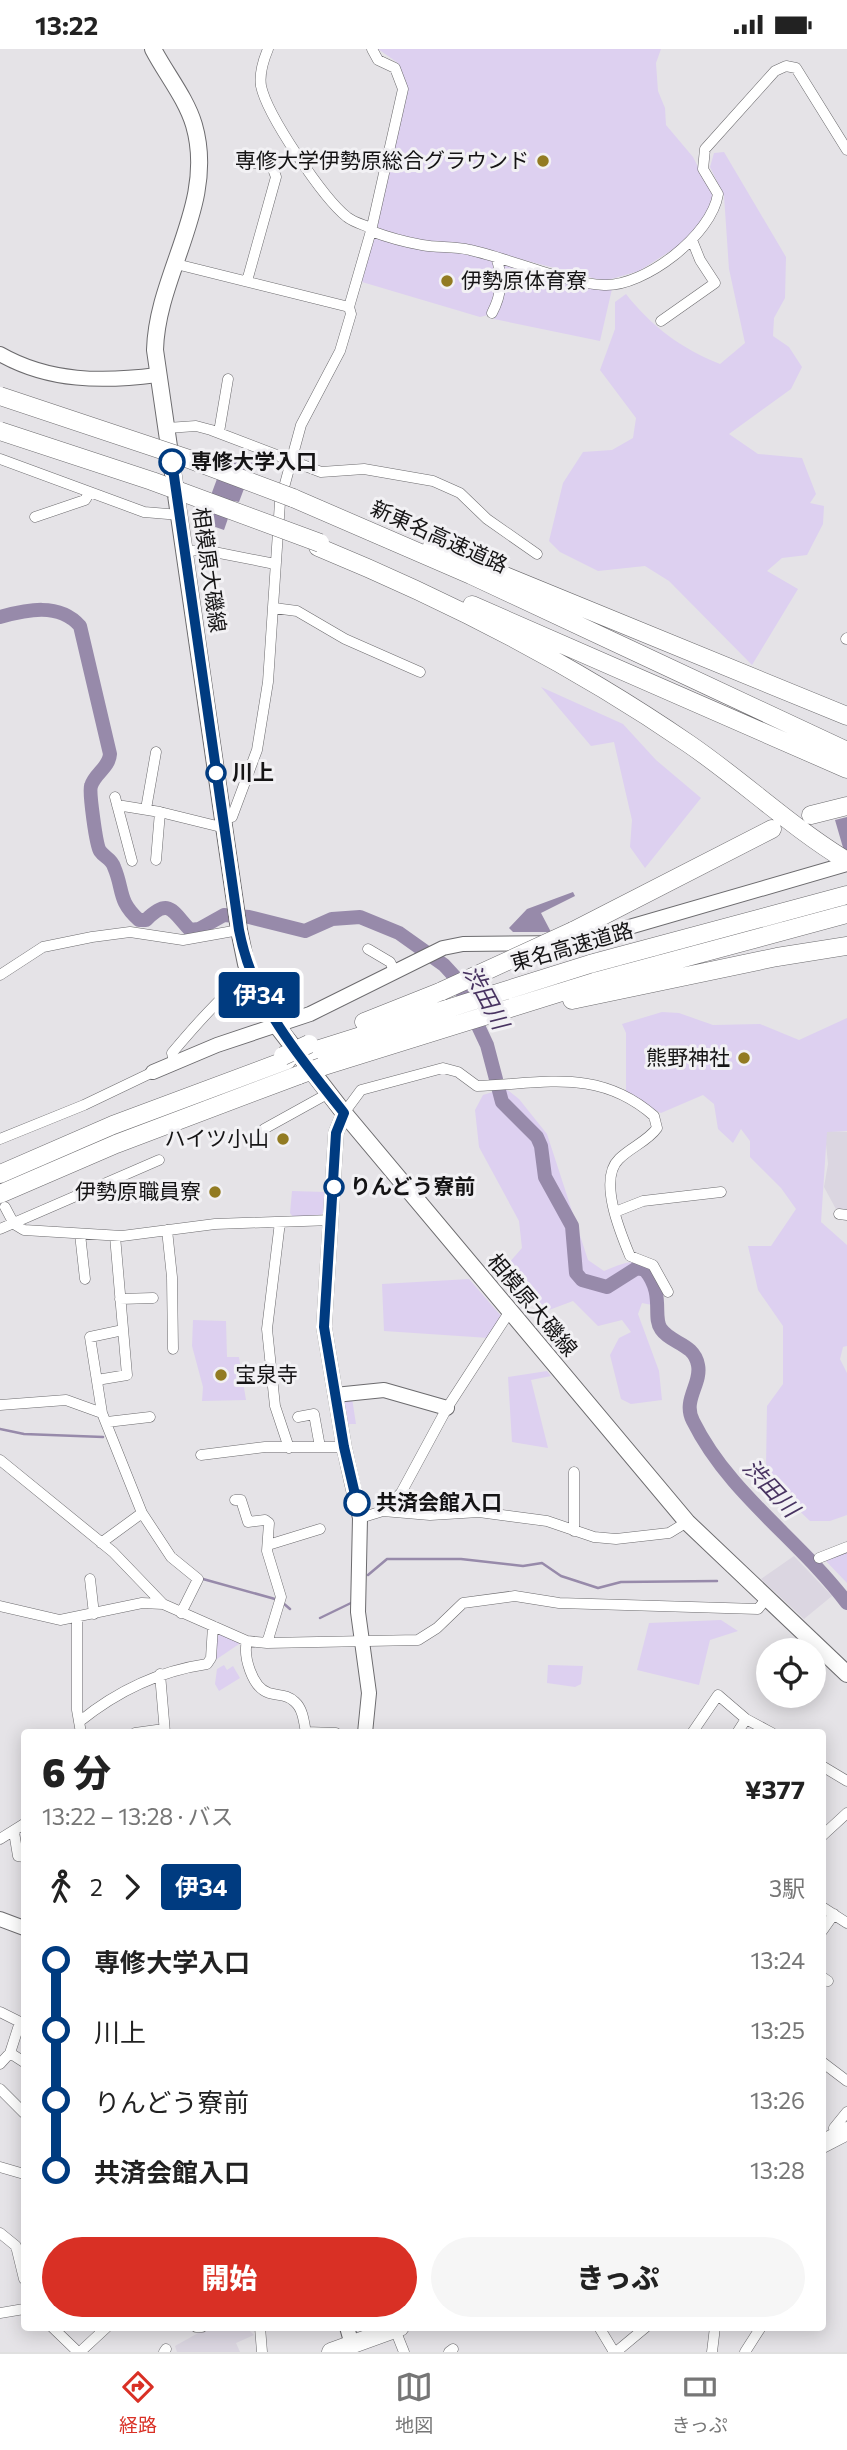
<!DOCTYPE html>
<html lang="ja">
<head>
<meta charset="utf-8">
<style>
	:root { --surface:#fff; --page:#f6f6f6; --text:#222; --muted:#767676; --line:#e0e0e0; --accent:#d93025 }
	body { margin:0; font-family:Commissioner,"Noto Sans JP",sans-serif; background:var(--page); color:var(--text); height:100vh; display:flex; flex-direction:column; font-size:26px; white-space:nowrap }
	* { box-sizing:border-box; margin:0 }
	p { font-size:23px; color:var(--muted) }
	.icon { flex:none; width:38px; height:38px; fill:none; stroke:currentColor; stroke-width:2; stroke-linecap:round; stroke-linejoin:round }
	.map { position:relative; flex:1; overflow:hidden }
	.panel { position:absolute; left:21px; top:1680px; width:805px; height:602px; display:flex; flex-direction:column; background:var(--surface); border-radius:7px; box-shadow:0 4px 18px #0003 }
	.panel>* { flex:none }
	.badge { padding:0 14px; border-radius:5px; font-size:24px; line-height:46px }
	.buttons { position:absolute; left:756px; top:1589px; display:grid; gap:14px }
	.buttons a { display:grid; place-items:center; width:70px; height:70px; border-radius:50%; background:var(--surface); box-shadow:0 4px 18px #0003; font-size:35px }
	.map>.badge { position:absolute; translate:-50% -50%; box-shadow:0 0 0 4px #fff }
	.legs { display:flex; align-items:center; gap:10px; height:77px; padding:0 21px; font-size:23px }
	.legs p { margin-inline-start:auto }
	.headline { display:flex; align-items:center; justify-content:space-between; height:119px; padding:0 21px }
	h1 { font-size:38px; font-weight:800; line-height:52px }
	.primary-button { display:flex; gap:14px; margin-top:auto; padding:14px 21px }
	.primary-button a { flex:1; height:80px; border-radius:42px; background:var(--accent); color:#fff; font-size:28px; font-weight:800; line-height:80px; text-align:center }
	.primary-button a+a { background:var(--page); color:var(--text) }
	ul { padding:0 21px; list-style:none }
	li { display:flex; align-items:center; gap:24px; height:70px; font-size:26px }
	li i { display:grid; place-items:center; width:10px; height:100%; margin:0 9px; background:currentColor }
	li i::after { content:''; width:18px; height:18px; margin:-9px; border:5px solid; border-radius:50%; background:var(--surface) }
	li p { margin-inline-start:auto }
	li:first-child i { background:linear-gradient(#0000 50%,currentColor 0) }
	li:last-child i { background:linear-gradient(currentColor 50%,#0000 0) }
	.status { display:flex; justify-content:space-between; align-items:center; height:49px; padding:0 35px; background:var(--surface); direction:ltr }
	.status svg { height:19px; fill:currentColor }
	.tab-bar { display:flex; justify-content:space-around; align-items:center; height:98px; border-top:2px solid var(--line); background:var(--surface); font-size:19px; color:var(--muted) }
	.tab-bar a { display:grid; justify-items:center; gap:4px }
	.tab-bar .active { color:var(--accent) }
	.map>svg:first-child { display:block }
	.built { fill:#dbd6e1 }
	.green { fill:#ddd0f0 }
	.water { fill:#978aaa }
	.lines { fill:none; stroke-linecap:round; stroke-linejoin:round }
	.stream { stroke:#978aaa; stroke-width:2.5 }
	.river { stroke:#978aaa; stroke-width:14 }
	.street-casing { stroke:#6c6b6e; stroke-width:11 }
	.secondary-casing { stroke:#6c6b6e; stroke-width:16 }
	.primary-casing { stroke:#6c6b6e; stroke-width:18 }
	.highway-casing { stroke:#6c6b6e; stroke-width:19 }
	.street { stroke:#fff; stroke-width:10 }
	.secondary { stroke:#fff; stroke-width:14 }
	.primary { stroke:#fff; stroke-width:16 }
	.highway { stroke:#fff; stroke-width:18 }
	.highway-bridge-casing { stroke:#6c6b6e; stroke-width:19; stroke-linecap:butt }
	.highway-bridge { stroke:#fff; stroke-width:18 }
	.line-1-casing { stroke:#fff; stroke-width:16 }
	.line-1 { stroke:#003b80; stroke-width:10 }
	.poi-dot { fill:#927b22; stroke:#f2f1f4; stroke-width:2.5 }
	.stop-1-dot { fill:#fff; stroke:#003b80; stroke-width:3.5 }
	.labels { text-anchor:middle; stroke-width:6; stroke-linejoin:round; paint-order:stroke }
	.poi-label { font-size:21px; fill:#151415; stroke:#f2f1f4; text-anchor:end }
	.stop-label { font-size:21px; font-weight:bold; fill:#151415; stroke:#f2f1f4; text-anchor:start }
	.street-label { font-size:21px; fill:#151415; stroke:#f2f1f4 }
	.water-label { font-size:23px; font-style:italic; fill:#483361; stroke:#f2f1f4 }
</style>
</head>
<body>
<div class="status"><b>13:22</b><svg viewBox="0 0 49 12"><path d="M0 12V9h3v3zM5 12V6h3v6zM10 12V3h3v9zM15 12V0h3v12zM26 1h20v11H26zM47 4h2v5h-2z"/></svg></div>
<div class="map">
<svg width="847" height="2303" viewBox="0 0 847 2303">
	<rect width="100%" height="100%" fill="#e5e3e7"/>
	<path class="built" d="M828 1082 847 1083V1164L837 1162 824 1138 828 1115 825 1085Z
		M794 1507 832 1547 804 1570 761 1530Z
		M207 2279H247L254 2286 236 2294 240 2303H177L175 2297Z"/>
	<path class="green" d="M378 0H661L656 14 658 42 665 59 666 76 693 108 714 149 711 161 683 194 639 222 604 232 467 196 424 192 379 180 377 176 408 41 398 14Z
		M724 103 786 208 785 249 774 269 773 287 789 298 802 318 791 340 729 385 758 405 802 409 816 445 810 454 824 457 823 475 807 506 782 509 767 522 798 540 752 616 669 532 645 517 598 522 560 503 549 492 563 434 583 403 612 401 633 389 636 369 600 321 615 280V253L626 245C651 277 682 300 720 315L745 294 729 220 724 147 710 118 714 104Z
		M377 188 425 201 465 205 612 240 600 292 494 270 492 265 480 268 362 233 373 190Z
		M541 638 623 675 656 711 701 749 645 819 630 798 632 771 614 693 591 697Z
		M662 963 679 964 713 976 760 975 799 991 847 969V1082L827 1083 821 1173 847 1196V1297L843 1298 840 1310 847 1324V1466L830 1472H810L786 1449 766 1418 767 1357 783 1335V1277L758 1241 748 1197H771L796 1160 781 1139 750 1108V1092L741 1080 733 1094 718 1080 714 1055 703 1046 661 1064 626 1047V984L622 975Z
		M505 1039 519 1050 547 1085 588 1211 604 1222C635 1209 652 1204 662 1243L652 1256 642 1254 638 1265 659 1322 662 1351 631 1355 621 1350 610 1306 619 1289 631 1283 622 1271 598 1277 573 1252 549 1261 524 1247 502 1222 522 1199 519 1172 479 1098 475 1061 483 1046Z
		M292 1142 325 1143V1163L317 1168H293L290 1164Z
		M469 1230 502 1268 489 1289 384 1282 382 1235Z
		M193 1271 226 1272 227 1308H239L246 1351 202 1352 203 1338 192 1297Z
		M547 1322 551 1327 531 1331 548 1399 512 1393 508 1328Z
		M352 1349 356 1375H345L342 1350Z
		M847 1500V1534L824 1510Z
		M721 1571 738 1582 710 1591 699 1636 637 1621 649 1574Z
		M219 1583 242 1593 214 1612 215 1586Z
		M224 1616 227 1621 233 1617 240 1629 219 1642 215 1635 217 1620Z
		M548 1616 583 1617 581 1635 575 1638 547 1634Z"/>
	<path class="water" d="M227 403 254 413 239 453 234 452 224 481 201 473Z
		M847 768V801L844 802 835 771Z
		M573 843 575 847 541 864 551 883H513L509 879 527 860Z"/>
	<g class="lines">
		<path class="stream" d="M0 1380 24 1385 103 1388
			M368 1526 387 1510H461L523 1517 542 1514 561 1527 598 1539 621 1533 717 1532
			M203 1530 275 1550
			M283 1554 290 1560
			M320 1569 353 1553"/>
		<path class="river" d="M0 568C26 561 59 553 80 577L110 705C109 719 95 724 91 737 89 743 96 796 100 802 104 808 112 810 114 818 124 841 117 851 139 871H146C169 848 172 862 190 881L199 880 224 866 249 868 305 882 332 870 360 868 399 884 444 916 455 928 487 996 502 1053 537 1088 541 1097 545 1128 572 1177 576 1224 582 1231 607 1238 637 1219 645 1221C665 1245 652 1268 661 1280 671 1295 694 1294 698 1316 702 1335 682 1351 693 1372 729 1445 799 1490 847 1554"/>
		<g class="street-casing">
			<path id="street" d="M268 0C263 12 259 24 261 37 267 66 323 149 347 168 353 173 364 176 371 179
				M371 182 403 40 395 19 378 11 372 0
				M176 215 349 258 371 182C387 188 405 193 422 196 438 199 454 197 470 201 508 209 567 235 604 236 644 238 712 186 718 145L703 120 705 100 775 22 786 17 796 19 847 101
				M247 232 276 128 272 117 249 113
				M492 264C502 245 503 228 496 208
				M661 272 715 234 700 211 692 191
				M167 379 196 377 211 381 321 423 364 420 433 432 460 444 487 470 537 505
				M219 383 228 330
				M0 410 144 463 180 466
				M35 468 85 451 90 443
				M185 502 204 501 275 515
				M274 559 297 562 345 590 420 623
				M846 590 847 589
				M115 748 132 812
				M117 756 160 763 225 779
				M146 760 156 703
				M224 770 232 768 257 701 268 633 280 453 301 376 340 302 351 265 349 258
				M156 811 160 763
				M368 900 390 913 395 923
				M0 926 43 898 92 888 130 883 183 891 239 881
				M174 1013 172 1004C188 985 230 936 250 927
				M344 1064 361 1041 443 1019 458 1023 477 1037C543 1035 598 1018 654 1067L657 1079C648 1092 631 1098 619 1110 598 1130 620 1183 630 1207L653 1216 668 1243
				M264 1080 329 1044
				M0 1090 84 1056 153 1023
				M5 1158 14 1175 24 1181 122 1187 215 1175 332 1171
				M615 1163 643 1152 721 1143
				M839 1165 847 1166
				M280 1173 267 1280 275 1357 289 1399
				M0 1180 159 1111
				M167 1181 172 1228 173 1300
				M80 1185 85 1230
				M120 1250 153 1249
				M97 1331 127 1326 115 1187
				M0 1356 66 1351 102 1364 142 1464 171 1508 198 1530 181 1564
				M102 1364 90 1288 123 1281
				M298 1368 314 1365 320 1398
				M107 1373 150 1368
				M201 1406 265 1398H344
				M0 1411 113 1503 163 1555
				M235 1451H241L248 1473 265 1471 269 1474 267 1502 281 1548 267 1594
				M383 1462 430 1466 479 1463 547 1472 594 1488 616 1490 669 1484 687 1473
				M360 1469 383 1462 401 1444 447 1359 510 1262
				M574 1482V1423
				M101 1494 142 1464
				M268 1496 320 1480
				M819 1509 847 1498
				M90 1530 94 1565
				M0 1557 60 1571 142 1554 163 1555 247 1592 267 1594 418 1591 437 1579 463 1554 515 1547 559 1554 758 1560 766 1550
				M77 1569V1661L81 1684
				M247 1592C243 1607 252 1639 269 1644 279 1647 287 1645 295 1653 303 1660 304 1673 306 1684
				M160 1625 165 1684
				M79 1673C117 1642 159 1622 207 1615L211 1609 213 1577
				M306 1683 336 1684
				M135 1684 164 1680
				M692 1684 718 1646 746 1670 772 1684
				M737 1684 746 1670
				M822 1717 847 1732
				M14 1783 18 1807 24 1808
				M822 1787 847 1764
				M0 1790 24 1775
				M822 1858 847 1874
				M822 1882 834 1865
				M822 1928 828 1932
				M0 1963 24 1975
				M10 2004 24 2013
				M822 2013 847 2032
				M0 2015 10 2004 20 1973
				M0 2040 24 2064
				M838 2087 834 2079 847 2063
				M0 2118 24 2125
				M0 2184 16 2197 24 2230
				M0 2264 24 2260
				M52 2278 78 2303
				M196 2278H202
				M260 2278 262 2303
				M394 2278 404 2303
				M599 2278 614 2303
				M80 2303 107 2278
				M164 2303 166 2300
				M449 2303 453 2300
				M616 2303 646 2278
				M712 2303 715 2278
				M745 2303 761 2278"/>
		</g>
		<g class="secondary-casing">
			<path id="secondary" d="M0 305C49 333 103 333 157 326
				M153 1023 217 996 310 965 443 899 463 895 574 894 847 815
				M344 1064 336 1084 324 1278 344 1398 360 1469 358 1563 369 1644 365 1684
				M335 1346 384 1341 447 1359
				M0 1870 24 1879
				M347 2278 352 2296"/>
		</g>
		<g class="primary-casing">
			<path id="primary" d="M153 0C166 25 186 49 194 76 217 155 157 224 155 301L239 881 246 915 262 952 277 977 344 1064 687 1473 847 1625"/>
		</g>
		<g class="highway-casing">
			<path id="highway" d="M293 449 471 526 847 702
				M432 497 847 667
				M318 498C447 551 574 616 689 695 743 732 791 778 847 812
				M472 556 847 720
				M811 766 847 757
				M573 882 772 780
				M572 951 777 908 847 897
				M364 973 442 942
				M313 1002 590 915 847 846
				M321 1018 594 933 847 865
				M0 1125 113 1076 287 1011
				M0 1145 116 1095 299 1026
				M822 2095 847 2082
				M331 2303 400 2278"/>
		</g>
		<use href="#street" class="street"/>
		<use href="#secondary" class="secondary"/>
		<use href="#primary" class="primary"/>
		<use href="#highway" class="highway"/>
		<g class="highway-bridge-casing">
			<path id="highway-bridge" d="M0 347 189 410 293 449
				M0 382 152 432 320 494
				M442 942 573 882
				M283 1007 309 995
				M299 1026 321 1018"/>
		</g>
		<use href="#highway-bridge" class="highway-bridge"/>
	</g>
	<g class="lines">
		<g class="line-1-casing">
			<path id="line-1" d="M172 413 239 881C253 955 299 1007 344 1064L336 1084 324 1278 344 1398 357 1454"/>
		</g>
		<use href="#line-1" class="line-1"/>
	</g>
	<g class="poi-dot">
		<circle cx="543" cy="112" r="7"/>
		<circle cx="447" cy="232" r="7"/>
		<circle cx="744" cy="1009" r="7"/>
		<circle cx="283" cy="1090" r="7"/>
		<circle cx="215" cy="1143" r="7"/>
		<circle cx="221" cy="1326" r="7"/>
	</g>
	<g class="stop-1-dot">
		<circle cx="172" cy="413" r="12"/>
		<circle cx="216" cy="724" r="9"/>
		<circle cx="334" cy="1138" r="9"/>
		<circle cx="357" cy="1454" r="12"/>
	</g>
	<g class="labels">
		<g class="poi-label">
			<text x="529" y="119">専修大学伊勢原総合グラウンド</text>
			<text x="461" y="239" text-anchor="start">伊勢原体育寮</text>
			<text x="730" y="1016">熊野神社</text>
			<text x="269" y="1097">ハイツ小山</text>
			<text x="201" y="1150">伊勢原職員寮</text>
			<text x="235" y="1333" text-anchor="start">宝泉寺</text>
		</g>
		<g class="stop-label">
			<text x="191" y="420">専修大学入口</text>
			<text x="232" y="731">川上</text>
			<text x="350" y="1145">りんどう寮前</text>
			<text x="376" y="1461">共済会館入口</text>
		</g>
		<g class="street-label">
			<text transform="translate(439 488) rotate(24)" y="7">新東名高速道路</text>
			<text transform="translate(209 521) rotate(82)" y="7">相模原大磯線</text>
			<text transform="translate(572 898) rotate(-16)" y="7">東名高速道路</text>
			<text transform="translate(532 1256) rotate(50)" y="7">相模原大磯線</text>
		</g>
		<g class="water-label">
			<text transform="translate(486 948) rotate(62)" y="8">渋田川</text>
			<text transform="translate(771 1439) rotate(47)" y="8">渋田川</text>
		</g>
	</g>
</svg>
<div class="buttons">
<a><svg class="icon" aria-label="locate" viewBox="0 0 24 24"><circle cx="12" cy="12" r="6"/><path d="M12 2v4M12 18v4M2 12h4M18 12h4"/></svg></a>
</div>
<b class="badge" style="left:259px;top:946px;background:#003b80;color:#fff">伊34</b>
<section class="panel">
<div class="headline"><div><h1>6 分</h1><p>13:22 – 13:28 · バス</p></div><b>¥377</b></div>
<div class="legs"><svg class="icon" aria-label="walk" viewBox="0 0 24 24"><circle cx="13" cy="4" r="2"/><path d="M13 8l-2 6 4 7M11 14l-3 7M7 12l3-4h3l4 4"/></svg>2<svg class="icon" aria-label="forward" viewBox="0 0 24 24"><path d="M9 5l7 7-7 7"/></svg><b class="badge" style="background:#003b80;color:#fff">伊34</b><p>3駅</p></div>
<ul>
<li><i style="color:#003b80"></i><b>専修大学入口</b><p>13:24</p></li>
<li><i style="color:#003b80"></i><span>川上</span><p>13:25</p></li>
<li><i style="color:#003b80"></i><span>りんどう寮前</span><p>13:26</p></li>
<li><i style="color:#003b80"></i><b>共済会館入口</b><p>13:28</p></li>
</ul>
<div class="primary-button"><a>開始</a><a>きっぷ</a></div>
</section>
</div>
<nav class="tab-bar">
<a class="active"><svg class="icon" aria-label="directions" viewBox="0 0 24 24"><path d="M12 3l9 9-9 9-9-9zM9 14v-3h6M13 9l2 2-2 2"/></svg>経路</a>
<a><svg class="icon" aria-label="map" viewBox="0 0 24 24"><path d="M3 6l6-2 6 2 6-2v14l-6 2-6-2-6 2zM9 4v14M15 6v14"/></svg>地図</a>
<a><svg class="icon" aria-label="tickets" viewBox="0 0 24 24"><path d="M3 7h18v10H3zM15 7v10"/></svg>きっぷ</a>
</nav>
</body>
</html>
